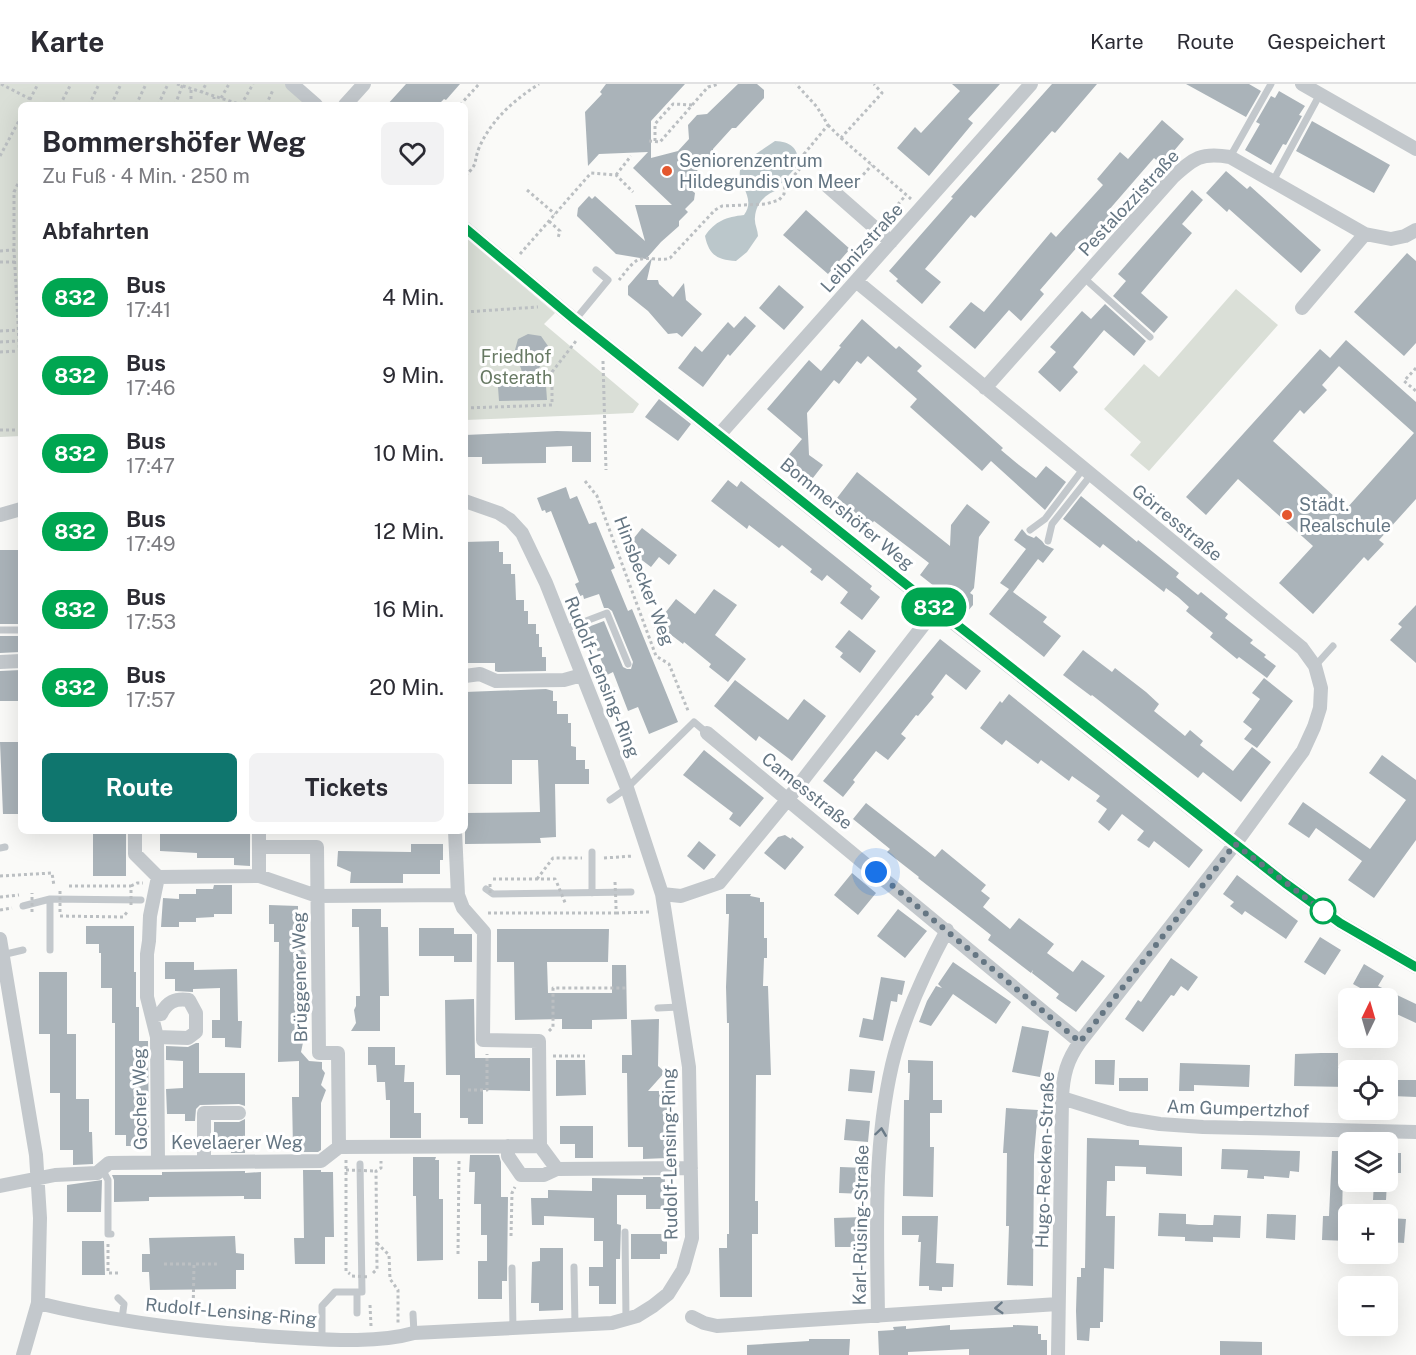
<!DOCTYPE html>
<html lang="de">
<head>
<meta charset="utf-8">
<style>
	:root { --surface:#fff; --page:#f2f2f3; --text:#2b2b33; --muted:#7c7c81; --line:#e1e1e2; --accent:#0f766e }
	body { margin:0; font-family:"Public Sans",sans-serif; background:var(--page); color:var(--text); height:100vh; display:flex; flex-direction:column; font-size:22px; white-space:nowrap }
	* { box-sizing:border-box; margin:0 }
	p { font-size:20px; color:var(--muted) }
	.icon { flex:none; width:33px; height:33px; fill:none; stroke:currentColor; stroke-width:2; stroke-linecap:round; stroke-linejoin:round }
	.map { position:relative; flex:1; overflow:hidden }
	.panel { position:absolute; left:18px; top:18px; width:450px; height:732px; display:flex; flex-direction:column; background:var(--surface); border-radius:9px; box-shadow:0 6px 24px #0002 }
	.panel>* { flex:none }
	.badge { padding:0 12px; border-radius:20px; font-size:21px; line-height:39px }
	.needle { width:39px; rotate:5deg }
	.buttons { position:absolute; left:1338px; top:904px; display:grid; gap:12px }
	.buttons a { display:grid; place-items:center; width:60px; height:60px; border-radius:9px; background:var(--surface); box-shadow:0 6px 24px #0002; font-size:30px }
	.you { position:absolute; width:30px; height:30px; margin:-15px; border:4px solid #fff; border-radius:50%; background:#1a73e8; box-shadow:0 0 0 9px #1a73e833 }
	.map>.badge { position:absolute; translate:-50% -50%; box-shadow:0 0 0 3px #fff }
	h2 { padding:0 24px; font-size:22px; line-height:54px }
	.round { display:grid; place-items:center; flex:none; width:63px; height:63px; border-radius:9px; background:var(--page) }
	.head { display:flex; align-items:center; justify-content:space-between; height:102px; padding:0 24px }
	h1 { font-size:28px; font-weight:700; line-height:45px }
	.cta { display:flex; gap:12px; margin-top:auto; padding:12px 24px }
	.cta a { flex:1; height:69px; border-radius:9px; background:var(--accent); color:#fff; font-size:24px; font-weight:700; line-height:69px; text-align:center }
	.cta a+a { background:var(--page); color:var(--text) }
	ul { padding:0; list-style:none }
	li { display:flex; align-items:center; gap:18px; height:78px; padding:0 24px }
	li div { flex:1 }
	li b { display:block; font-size:22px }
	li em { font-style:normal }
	li .badge { min-width:66px; font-weight:700; text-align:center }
	header { display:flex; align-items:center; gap:36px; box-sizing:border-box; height:84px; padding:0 30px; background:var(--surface); border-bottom:2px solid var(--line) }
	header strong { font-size:28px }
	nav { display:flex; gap:33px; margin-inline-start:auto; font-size:21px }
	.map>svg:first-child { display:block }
	.green { fill:#dadfd7 }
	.water { fill:#bbc7cb }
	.building { fill:#aab3b9 }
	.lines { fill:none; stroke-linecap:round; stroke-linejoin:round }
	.path { stroke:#bbbfc2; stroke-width:3; stroke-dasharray:3 3; stroke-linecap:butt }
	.lane { stroke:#c3c8cc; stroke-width:7 }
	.street { stroke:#c3c8cc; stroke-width:14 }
	.path-bridge { stroke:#bbbfc2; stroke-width:3; stroke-dasharray:3 3; stroke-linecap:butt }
	.oneway { stroke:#6a7a87 }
	.line-casing { stroke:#fff; stroke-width:14 }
	.line { stroke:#00a651; stroke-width:9 }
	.walk { stroke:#657683; stroke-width:6; stroke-dasharray:0 10.8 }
	.poi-dot { fill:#e4572e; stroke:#fff; stroke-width:2 }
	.stop-dot { fill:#fff; stroke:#00a651; stroke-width:3 }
	.labels { text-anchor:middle; stroke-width:6; stroke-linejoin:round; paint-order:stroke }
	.poi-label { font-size:18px; fill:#657683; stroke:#fff; text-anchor:start }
	.street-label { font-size:18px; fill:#657683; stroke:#fff }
	.park-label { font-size:18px; fill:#687a64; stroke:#fff }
</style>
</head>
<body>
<header>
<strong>Karte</strong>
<nav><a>Karte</a><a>Route</a><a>Gespeichert</a></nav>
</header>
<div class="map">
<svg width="1416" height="1271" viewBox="0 0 1416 1271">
	<rect width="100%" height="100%" fill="#fafaf8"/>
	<path class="green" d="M0 0H285L310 21H21V352L0 353Z
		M465 153 555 229 544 240 639 320 633 329 465 336Z
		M1236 205 1278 241 1149 387 1130 371 1141 358 1104 325 1144 280 1159 293Z"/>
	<path class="water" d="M775 57C791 58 799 64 798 81L780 101V105C767 109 756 118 755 133 754 140 758 146 758 152L747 168 736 177C717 176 709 171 705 152 715 137 726 133 744 131 759 110 729 97 744 78Z"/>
	<path class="building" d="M406 0H460L446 16 444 15 438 21H387Z
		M606 0H685L651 37V74L678 67 689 55 688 41 697 31 707 30 738 0H757L764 6V14L736 44H732L713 65V70L696 88V93L687 103 695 109 694 116 685 125 688 128 679 137V142L661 158 646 175 616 170 577 132 578 124 589 112 592 115 595 112 645 157 635 121H672L633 84 648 68 599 70 588 82 585 28 602 10 600 8Z
		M952 0H1000L968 35 973 39 929 92 897 64 915 43 921 49 960 7Z
		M1052 0H1097L1055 49 1052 47 975 134 971 131 925 185 941 198 922 220 896 197 898 195 889 187 953 114 951 113Z
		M1186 0H1249L1261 7 1246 33Z
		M1279 7 1305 22 1299 31 1302 32 1286 61 1283 60 1271 81 1245 66 1260 40 1256 38 1271 12 1275 14Z
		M1162 36 1184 55 1162 81 1154 74 1108 127 1114 133 1090 159 1085 154 1040 206 1044 210 1021 237 1009 226 975 265 949 243 971 218 984 228 1051 148 1056 153 1103 101 1097 95 1120 68 1128 75Z
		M1312 37 1390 81 1374 109 1296 67Z
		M1226 87 1247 105 1250 102 1321 166 1301 189 1229 125 1227 128 1206 109Z
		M1192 106 1203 116 1182 140 1192 149 1141 209 1168 233 1154 249 1113 212 1126 197 1118 190Z
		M806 126 850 165 828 190 783 151Z
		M1407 169 1416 177V259L1404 272 1354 228Z
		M652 174 647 196H658L659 200 673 213 684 199 686 216 702 230 682 253 677 249 668 250 648 227 628 211V202Z
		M779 201 804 223 784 246 759 224Z
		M1105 220 1146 257 1134 272 1104 246 1073 283 1078 288 1060 308 1038 288 1056 268 1050 263 1082 227 1091 235Z
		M745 232 756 242 730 272 728 270 703 303 678 284 695 262 702 268 728 238 734 244Z
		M862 235 896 265 899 262 922 282 917 287 1003 364 1001 366 1019 381 1036 394 1046 382 1066 398 1045 426 991 377 982 387 910 323 917 315 868 272 861 280 857 277 839 300 834 296 807 329 809 371 823 381 809 399 782 379 802 355 767 325 809 276 821 287 841 263 839 262Z
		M528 250 541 252 548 262 538 287H545L547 316 499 317 497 289 522 288 515 266 518 255Z
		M1346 256 1416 318V415L1379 456 1384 460 1368 477 1364 473 1313 530 1279 499 1313 462 1238 395 1206 431 1186 413 1320 265 1339 282 1322 301 1327 306 1304 330 1300 326 1273 357 1347 424 1414 349 1330 274Z
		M659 315 691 340 678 357 645 333Z
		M557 347 591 348V378H572V362L546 363V379L482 380V373H465V351Z
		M857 388 950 462 951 441 967 420 990 438 979 453 974 504 970 509 973 511V521L967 528 920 491 929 479 874 437 871 441 837 414Z
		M728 396 737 403 741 397 872 502 870 505 880 513 862 536 840 519 848 508 827 491 822 497 810 488 812 485 782 461 779 464 749 441 747 445 711 417Z
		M566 403 570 415 577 412 589 440 596 438 615 484 611 486 628 527 632 525 678 638 649 650 638 623 628 627 613 588 607 591 588 543 604 537 623 583 627 585H631L633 578 612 527 608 524H604L599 510 584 515 583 511 580 512 575 500 579 498 551 427 546 429 545 426 542 427 537 414Z
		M1081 412 1137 458 1138 456 1179 489 1176 493 1198 511 1201 508 1228 530 1225 534 1253 556 1250 559 1266 571 1264 573 1276 582 1267 594 1239 573 1237 575 1210 553 1213 549 1186 527 1189 523 1178 513 1166 504 1164 508 1103 460 1100 464 1063 435Z
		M642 444 677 471 669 481 659 473 651 483 626 464Z
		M1022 445 1027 451 1034 454 1036 452 1042 457 1045 461 1054 465 1043 479 1038 475 1013 508 1047 533 1043 538 1061 552 1044 573 989 530 1009 505 1000 499 1026 465 1014 456Z
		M499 457V468H503V480H511V490H515L516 516H524V527H528V540H536V550H539V563H542V573H546V587L498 588 495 587V579H466L465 529H467L465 458Z
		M0 466H20V540H0Z
		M714 505 737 521 715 551 746 575 728 598 709 583 711 580 684 558 683 560 670 550 668 554 654 543 676 515 695 530Z
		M1416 521V579L1390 556 1402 543 1398 540Z
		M849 546 876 567 860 589 840 573 843 569 835 563Z
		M0 552H20V568L0 569Z
		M940 555 981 587 966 606 946 590 931 610 934 613 918 632 916 631 901 650 906 654 888 676 876 667 853 696 855 698 843 713 823 697Z
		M1083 566 1112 588 1115 584 1146 608 1159 620 1154 627 1185 652 1190 646 1203 657 1200 661 1233 687 1252 663 1271 678 1241 718 1203 688 1198 694 1092 611 1091 612 1063 591Z
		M21 586V617H0V587Z
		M1264 594 1293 617 1257 664 1244 655 1252 645 1243 638 1260 615 1252 609Z
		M735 596 788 636 804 615 826 632 792 677 759 652 756 657 714 622Z
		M546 605 553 607V617H557V630H568V639H571V662L576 663V676H585V685H589V700H555L556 753 540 754 541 759 465 760V729L540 728 538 676H512V700H465V608Z
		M1009 610 1203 766 1189 784 1154 757 1149 764 1137 756 1144 747 1122 730 1109 747 1098 738 1107 725 1096 717 1100 712 1072 692 1069 697 1041 676 1038 680 1006 656 1002 661 980 644 1000 617 1002 619Z
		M0 658H21V730H3Z
		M704 666 764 714 740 743 729 735 733 729 683 691Z
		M1382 671 1416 696V756L1374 814 1348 796 1362 777 1316 744 1309 754 1288 740 1303 718 1370 765 1406 716 1369 689Z
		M866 719 935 773 942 765 986 801 981 807 990 814 983 823 1010 845 1019 834 1054 860 1047 869 1073 888 1082 876 1105 892 1076 928 1056 914 1059 910 1032 889 1033 886 1031 889 988 856 991 851 918 794 919 793 887 768 890 765 853 735Z
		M93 747H126V792H93Z
		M160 747H245L250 750V782L234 781V774H197V769L160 767Z
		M785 751 791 755 792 753 804 763 785 786 764 769 778 753Z
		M699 757 716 771 704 786 687 772Z
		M411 760H443V776H440V790H403V799H350L351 788 337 782 338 767 411 768Z
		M852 789 876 809 858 831 834 811Z
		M1237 791 1298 837 1286 855 1245 827 1242 831 1230 822 1234 818 1223 810Z
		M214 801H232V830H214V833L196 834V838H179V843H161L163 814 179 815V810H196V805H213Z
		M726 810H751L750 812 760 814V818H764V854H767V874H764L763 902H768L771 991H756L755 1117H758V1150H752V1213H720L719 1164H727V1150H729V939H727L726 903 729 830H726Z
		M269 821 298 822V840H303V866L306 870 301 881 306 887 301 898 306 904 301 916V933L304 936 300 949 304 954 301 968 309 977 322 978V985L325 989 321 1001 326 1006 321 1019V1066L318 1068H303V1065H293L292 1013H299V977L278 978 279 858H274V840H269Z
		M352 825H381V843H388L389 912H380V947H351L356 939 354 926 356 922V912H360L359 843H352Z
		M898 825 927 847 905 874 877 852Z
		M86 842H134V888H136V923H139V957H148L149 1062H126V1051H115V939H112V904H101V869H99V860H86Z
		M419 844H454V850H472V878H454V872H419Z
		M497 845H609L608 878H547L548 909H612V881H626L627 935 592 936V945H562V935L515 936 514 878H497Z
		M1320 853 1341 866 1325 891 1304 878Z
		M1171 874 1198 893 1188 907 1181 902 1174 912 1171 911 1143 948 1125 935 1138 916 1141 918Z
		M165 878H194V886L237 885 238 937H242L241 964 225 963V954H212V936H220V904L193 905V908L175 907V895H165Z
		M953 878 1011 918 996 940 953 910 931 942 919 938 927 917 936 902 942 904 938 900Z
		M1364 880 1384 892 1378 902 1416 920V939L1390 927 1393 922 1388 920V915H1380L1353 900Z
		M39 888H67V950H76V1015H89V1048H92L93 1080 73 1081V1066H60V1009H50V950H39Z
		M881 893 905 897 902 911 898 910 897 918 891 917 883 957 859 953 863 934 873 936Z
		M474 915 475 974H530V1007L483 1006V1040H468V1034H460V991H446L445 916Z
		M659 935 658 982 665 988 648 1007H667V1018L672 1023 667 1032V1053L673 1059 668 1067V1074L643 1075V1063H628L627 989H622V971H632L631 936Z
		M1022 942 1049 947 1040 993 1012 988Z
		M196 959H199V989H245V1022L239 1020 200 1021 196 1025 195 1037H185V1030H167L166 1005 183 1004V977L166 976V962L188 963Z
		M368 963H395V981H405L404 998H414V1029H421V1054H390V1016H386L385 998H377L376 981H368Z
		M1321 969H1338V983H1348V1003L1294 1002 1295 970Z
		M556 976H585L586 1011 556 1012Z
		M908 976 933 977V1016H942V1029H930V1063H934L933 1113 903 1112 904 1016H909L910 989H908Z
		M1095 976H1115L1114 1001 1095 1000Z
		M1180 979 1250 981 1249 1003 1194 1001V1007H1179Z
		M850 985 875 987 872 1009 848 1007Z
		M1119 994H1148V1007H1119Z
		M1393 996H1416V1013L1392 1012Z
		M1006 1024 1038 1026 1034 1071 1033 1202 1007 1201 1009 1142H1006L1007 1069H1003Z
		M245 1035V1069H231L230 1057H214V1038H239Z
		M846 1035 870 1037 868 1058 844 1056Z
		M560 1042H593V1074H575V1060H560Z
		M1087 1054 1139 1056V1061L1182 1063V1092L1146 1090V1083L1115 1082V1097H1107L1106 1132H1115L1114 1185 1104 1184 1103 1238H1100V1244H1090L1089 1257 1077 1256 1076 1227 1077 1193H1081V1184H1085Z
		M1222 1065 1300 1067 1299 1088 1290 1087 1289 1094 1264 1092V1095L1247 1094 1248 1086 1221 1085Z
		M1332 1067H1348V1087H1343L1342 1133H1348V1157L1322 1156 1323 1132H1329Z
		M1388 1069H1401V1089H1388Z
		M470 1071H499L501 1078V1113H508L507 1197H502V1215H478V1177H487V1151H481V1120H474L475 1088H469Z
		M413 1073H436L435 1076H439V1115H443V1176L417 1177 416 1112H413Z
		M840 1083 867 1084 865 1110 839 1109Z
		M303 1086H321V1088H333L334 1153H325V1180H295L294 1154H304Z
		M245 1087V1089L261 1088V1115H244V1112L149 1113V1117L114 1118V1096L112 1091H162V1088Z
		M643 1093H665L664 1125H646V1111H617V1140L621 1141 620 1175H616V1220H599V1202H589V1183H603V1157H594V1134L544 1132V1141H532L531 1114H548V1106L592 1107V1094L643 1095Z
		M102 1096 101 1128H67V1101Z
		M1374 1098H1387L1386 1116H1373Z
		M1159 1129 1186 1130V1140L1199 1141H1213L1214 1131 1241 1132 1240 1154 1213 1153V1158L1185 1157V1153L1158 1152Z
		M1267 1130 1296 1131 1295 1156 1266 1154Z
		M902 1132H938L936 1179 954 1180 953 1203H942V1207L929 1206V1202H919L921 1158H918L919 1151H902Z
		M864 1133 865 1148H859V1163H835L834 1134Z
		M1388 1134 1406 1135 1404 1159 1388 1158Z
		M631 1150H667V1170H660V1175H631Z
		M235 1152 236 1169 244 1170V1186H236V1205L150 1206 149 1188H142V1170H150L149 1154Z
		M82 1157H104L105 1191H82Z
		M540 1164H563V1226L539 1227V1219H531L532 1178 540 1177Z
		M950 1241V1246L1013 1243V1241L1038 1242V1250H1041V1256H1047V1271H969V1265L908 1268V1271H879L878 1247 894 1246 893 1243 906 1242V1245Z
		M809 1255H850L849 1271H747V1261L809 1257Z
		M1220 1257 1262 1258V1271H1220Z"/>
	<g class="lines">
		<path class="path" d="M1 0 30 15
			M177 0 242 21
			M201 9 206 0
			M221 14 229 0
			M27 21 38 0
			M60 21 71 0
			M89 21 99 0
			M111 21 121 0
			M136 21 146 0
			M158 21 168 0
			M175 21 183 0
			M191 21V6
			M214 21V13
			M241 21 253 0
			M266 21 273 6
			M460 21 479 0
			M828 41 841 54 882 9 874 0
			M841 54 911 115
			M649 57 660 58 708 3 719 0
			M655 57V40L673 20 692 21
			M0 72 21 33
			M616 91 631 72
			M465 92C479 79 473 79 479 64 491 36 514 16 539 0
			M851 104 872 81
			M527 106 555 130
			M886 134 906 111
			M549 137 560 147 558 154
			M21 166H14L21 294
			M0 167 14 166V108L21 93
			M520 170 591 89 616 91 633 108
			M0 178H15
			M619 196C624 190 630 181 636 177 646 171 660 178 670 174L715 126 722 122 766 120 779 116 784 110 785 102 803 81 804 70 828 41 817 23 796 0
			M465 228 538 223
			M0 247 21 246
			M0 258 19 257
			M0 268 19 267
			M603 277 606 386
			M1416 284 1404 297 1416 307
			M465 324 552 321V288L576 257
			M0 346H21
			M585 397 597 412 656 572 669 580 689 629
			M604 774 633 772
			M0 792 52 789 54 802
			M493 795H555L556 798
			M537 795 553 774H582
			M69 802H131V806
			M131 802 137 799H143
			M0 813 19 811
			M0 826 12 824
			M488 829H616V821
			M616 829 650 828
			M60 832 123 833 128 827
			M549 947 553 943V904H626
			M553 972H585
			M468 1006H487V970
			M346 1076V1187L350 1190
			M511 1152 512 1109 515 1103
			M377 1159 389 1171 390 1195 398 1206V1239
			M108 1160V1189H118V1191
			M458 1170 459 1076
			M164 1180H194
			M373 1189 377 1185 376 1087 381 1084V1077
			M370 1221 371 1242
			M193 1232 194 1180H219"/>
		<path class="lane" d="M1230 73 1271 0
			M1273 97 1320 10
			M1084 194 1150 253
			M575 236 608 196 596 186
			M1030 446 1045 435 1083 385
			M1048 457 1052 440 1091 391
			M565 545 607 529 628 580
			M0 546H19
			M1315 582 1333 562
			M610 716 627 704 694 638 707 649
			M0 764 5 763
			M592 768V809
			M486 805 493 810 631 808
			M50 815V866
			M23 822 50 815 141 816
			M2 871 23 866
			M658 924 679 923
			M102 1085 108 1096V1150H111
			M625 1148 626 1235
			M574 1183 575 1242
			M512 1184 513 1246
			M357 1208V1229
			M118 1214 124 1220 122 1235
			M413 1230 414 1249
			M322 1255V1222L335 1208H362L360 1080"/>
		<path class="street" d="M292 0 316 21
			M1302 0 1416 65
			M345 21 364 0
			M825 100 891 158
			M465 144 575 236 936 525 1285 799 1340 839 1416 883
			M856 197 1302 564 1315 582 1321 604 1320 624 1314 643 1303 667 1235 760 1080 958C1067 976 1063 991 1062 1014L1058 1271
			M1302 224 1365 150
			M985 304 1173 93C1194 74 1201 68 1230 73L1365 150 1391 155 1405 152 1416 146
			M719 351 1031 0
			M0 431 21 425
			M0 578 21 577
			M465 592 480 590 496 597 564 596 582 591
			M707 649 1080 958
			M135 747V770L158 793
			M259 747V792
			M455 747 458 811 463 824 484 848 483 956 539 957 540 1062
			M259 763H317L319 969H338L339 1063
			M158 793 259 792 317 812 458 811
			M662 810 681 812 719 799 788 715 936 525
			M0 855 36 1071 40 1134 38 1219C122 1240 209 1249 296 1254 332 1256 379 1259 414 1249L612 1239 637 1232 653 1222 668 1210 683 1186 692 1154 689 983 662 810 627 704 546 499 522 449 510 436 499 429 465 417
			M153 932 161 930C167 918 175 914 189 916L196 929V948L188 954 157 953
			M1062 1014 1129 1035 1160 1040 1203 1043 1416 1048
			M508 1062V1072L521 1091H544L557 1085
			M158 1078 157 953 147 913V870L149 857 150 832 158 793
			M204 1078V1029H239
			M0 1102 55 1091 97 1089 109 1079 321 1077 339 1063 540 1062 557 1085 691 1084
			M878 1232C877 1149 873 1063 892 981 903 934 924 889 947 846
			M692 1233 704 1239 717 1242 1058 1220
			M23 1271 38 1219"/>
		<path class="path-bridge" d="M615 798 616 821
			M557 799 566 821
			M490 800V812
			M131 821V806
			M32 828V809
			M60 828V807
			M346 1086 376 1087
			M352 1192 370 1193"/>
	</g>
	<defs><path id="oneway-chevron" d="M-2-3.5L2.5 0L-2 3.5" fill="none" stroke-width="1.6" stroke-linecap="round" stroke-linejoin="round" transform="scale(1.5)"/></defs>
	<g class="oneway">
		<use href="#oneway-chevron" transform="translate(881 1048) rotate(-82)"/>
		<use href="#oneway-chevron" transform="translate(999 1224) rotate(176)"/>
	</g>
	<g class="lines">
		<g class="line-casing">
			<path id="line" d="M465 144 575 236 918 510 1285 799 1340 839 1416 883"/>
		</g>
		<use href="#line" class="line"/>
		<path class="walk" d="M876 788 1080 958 1235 760 1323 827"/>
	</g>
	<g class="poi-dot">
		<circle cx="667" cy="87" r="6"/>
		<circle cx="1287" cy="431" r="6"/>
	</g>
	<circle class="stop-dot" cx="1323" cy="827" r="12"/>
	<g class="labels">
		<g class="poi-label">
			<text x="679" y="83">Seniorenzentrum<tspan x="679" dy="21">Hildegundis von Meer</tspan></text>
			<text x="1299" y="427">Städt.<tspan x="1299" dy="21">Realschule</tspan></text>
		</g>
		<g class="street-label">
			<text transform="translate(1129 119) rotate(-47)" y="6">Pestalozzistraße</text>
			<text transform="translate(862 164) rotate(-48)" y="6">Leibnizstraße</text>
			<text transform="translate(847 430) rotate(39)" y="6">Bommershöfer Weg</text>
			<text transform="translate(1177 439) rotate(39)" y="6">Görresstraße</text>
			<text transform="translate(644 497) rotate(69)" y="6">Hinsbecker Weg</text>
			<text transform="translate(602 593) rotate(68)" y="6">Rudolf-Lensing-Ring</text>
			<text transform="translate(807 707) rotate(39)" y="6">Camesstraße</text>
			<text transform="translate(300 893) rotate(-91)" y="6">Brüggener Weg</text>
			<text transform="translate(140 1015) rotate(-91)" y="6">Gocher Weg</text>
			<text transform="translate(1238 1025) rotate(2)" y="6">Am Gumpertzhof</text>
			<text x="237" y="1065">Kevelaerer Weg</text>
			<text transform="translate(670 1070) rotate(-91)" y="6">Rudolf-Lensing-Ring</text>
			<text transform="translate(1045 1076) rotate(-88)" y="6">Hugo-Recken-Straße</text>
			<text transform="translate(861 1141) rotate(-89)" y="6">Karl-Rüsing-Straße</text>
			<text transform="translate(231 1228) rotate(5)" y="6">Rudolf-Lensing-Ring</text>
		</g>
		<g class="park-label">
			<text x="516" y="279">Friedhof<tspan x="516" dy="21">Osterath</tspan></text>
		</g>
	</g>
</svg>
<div class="buttons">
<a><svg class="needle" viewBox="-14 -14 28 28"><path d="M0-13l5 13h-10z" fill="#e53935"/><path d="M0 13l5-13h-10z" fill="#7c7c81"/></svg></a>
<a><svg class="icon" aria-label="locate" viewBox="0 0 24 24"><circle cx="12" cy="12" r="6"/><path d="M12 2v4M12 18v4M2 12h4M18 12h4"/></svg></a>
<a><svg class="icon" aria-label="layers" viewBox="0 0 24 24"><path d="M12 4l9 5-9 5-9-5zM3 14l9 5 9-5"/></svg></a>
<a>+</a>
<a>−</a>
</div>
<div class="you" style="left:876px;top:788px"></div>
<b class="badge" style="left:934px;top:523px;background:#00a651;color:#fff">832</b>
<section class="panel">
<div class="head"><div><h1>Bommershöfer Weg</h1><p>Zu Fuß · 4 Min. · 250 m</p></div><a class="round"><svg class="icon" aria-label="heart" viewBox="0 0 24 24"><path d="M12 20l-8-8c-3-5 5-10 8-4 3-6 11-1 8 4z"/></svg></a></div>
<h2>Abfahrten</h2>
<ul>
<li><span class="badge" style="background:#00a651;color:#fff">832</span><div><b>Bus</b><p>17:41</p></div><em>4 Min.</em></li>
<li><span class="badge" style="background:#00a651;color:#fff">832</span><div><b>Bus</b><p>17:46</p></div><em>9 Min.</em></li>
<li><span class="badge" style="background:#00a651;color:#fff">832</span><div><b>Bus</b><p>17:47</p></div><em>10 Min.</em></li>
<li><span class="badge" style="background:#00a651;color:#fff">832</span><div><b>Bus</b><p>17:49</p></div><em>12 Min.</em></li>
<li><span class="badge" style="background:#00a651;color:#fff">832</span><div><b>Bus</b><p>17:53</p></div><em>16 Min.</em></li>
<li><span class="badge" style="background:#00a651;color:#fff">832</span><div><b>Bus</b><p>17:57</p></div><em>20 Min.</em></li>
</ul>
<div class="cta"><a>Route</a><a>Tickets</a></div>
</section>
</div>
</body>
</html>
